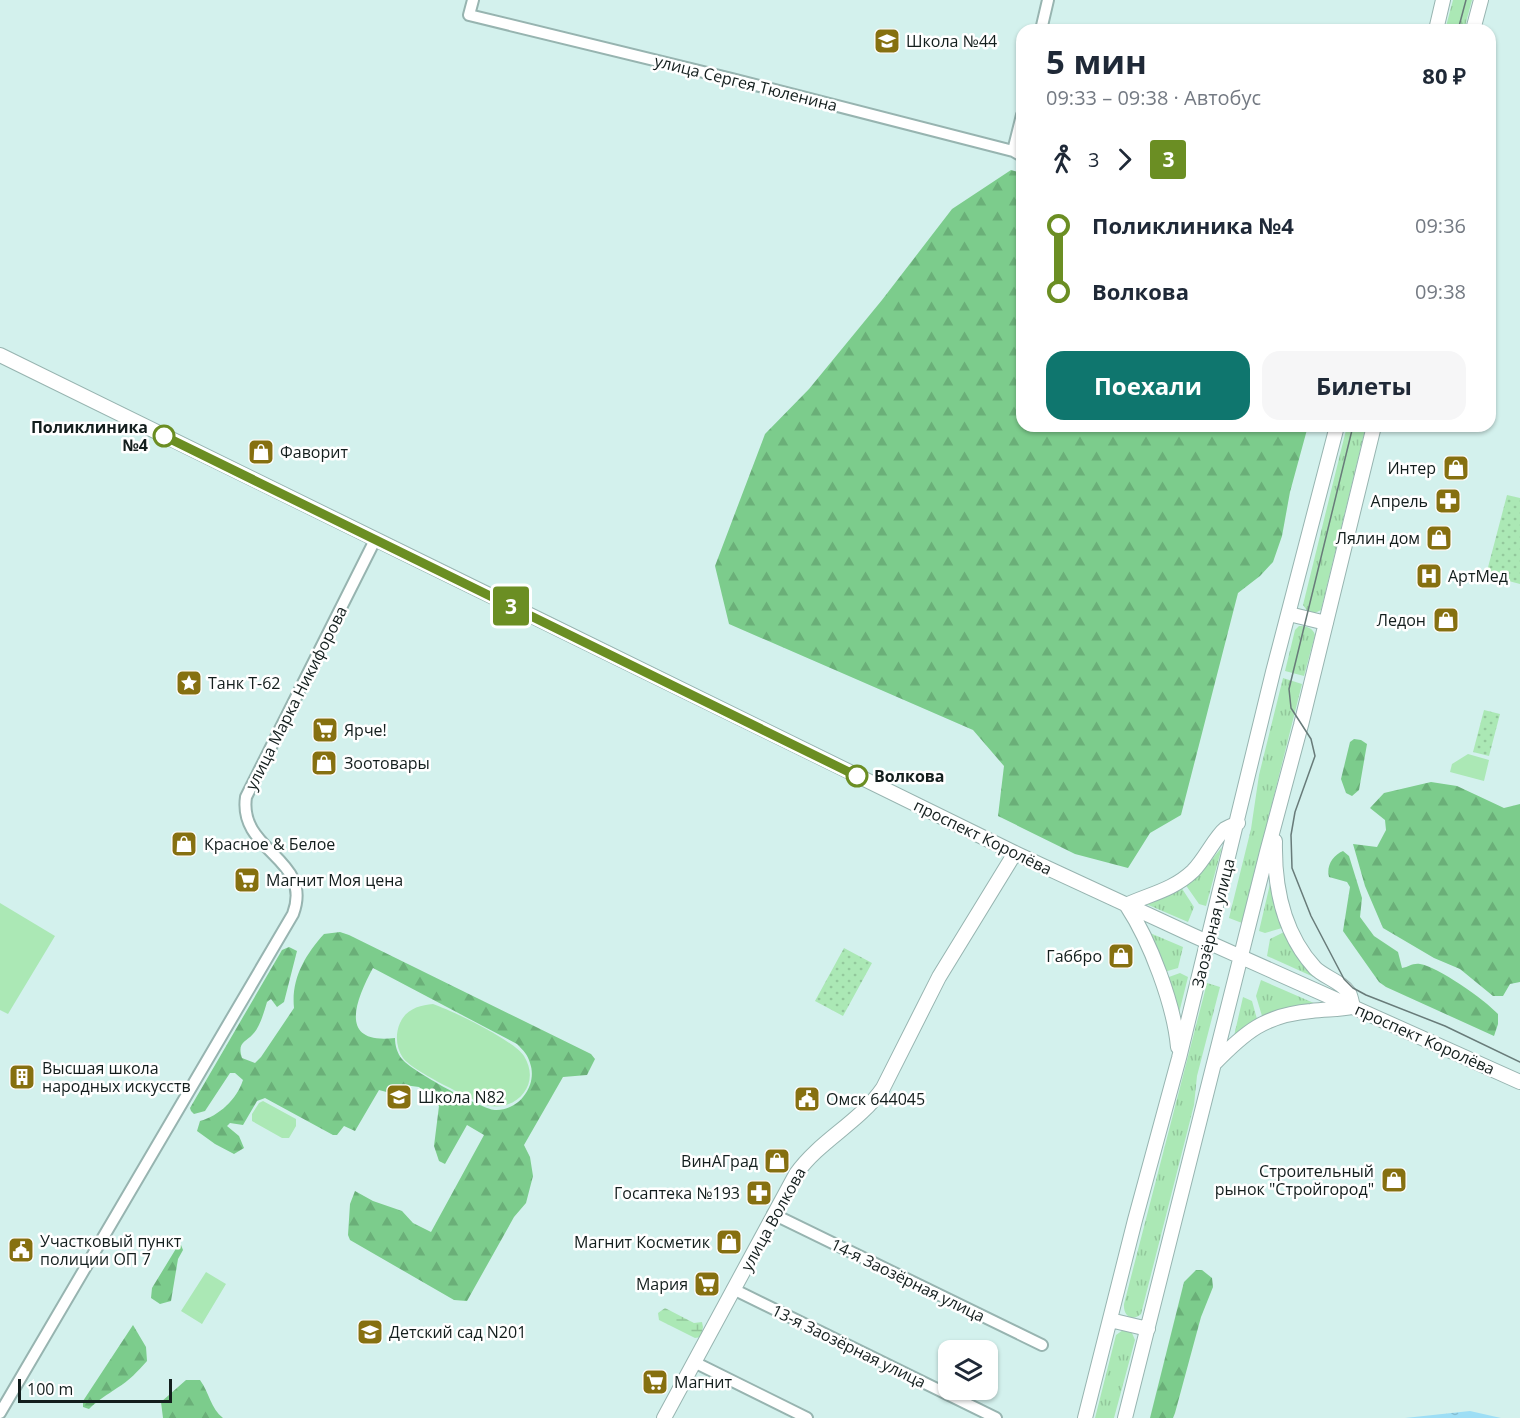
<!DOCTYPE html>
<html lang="ru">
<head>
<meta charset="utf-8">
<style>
	:root { --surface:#fff; --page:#f6f6f7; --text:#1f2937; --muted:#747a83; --accent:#0f766e }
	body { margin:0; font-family:"Open Sans",sans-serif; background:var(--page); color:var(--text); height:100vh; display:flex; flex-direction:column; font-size:22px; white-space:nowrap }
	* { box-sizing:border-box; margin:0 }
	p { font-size:20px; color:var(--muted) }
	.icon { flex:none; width:33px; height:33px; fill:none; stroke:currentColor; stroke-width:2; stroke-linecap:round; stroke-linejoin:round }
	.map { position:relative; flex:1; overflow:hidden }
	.details { position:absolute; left:1016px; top:24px; width:480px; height:408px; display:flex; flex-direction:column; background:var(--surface); border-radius:18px; box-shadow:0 2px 4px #0004 }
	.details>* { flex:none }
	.badge { padding:0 12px; border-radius:4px; font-size:21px; line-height:39px }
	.tools { position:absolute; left:938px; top:1340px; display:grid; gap:12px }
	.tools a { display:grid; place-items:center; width:60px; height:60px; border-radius:12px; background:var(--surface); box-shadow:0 2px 4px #0004; font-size:30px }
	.scale { position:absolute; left:18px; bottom:15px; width:154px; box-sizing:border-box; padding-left:6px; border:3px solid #131e1d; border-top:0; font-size:16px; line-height:21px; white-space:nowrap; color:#131e1d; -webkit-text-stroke:4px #fff; paint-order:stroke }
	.map>.badge { position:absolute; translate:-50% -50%; box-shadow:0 0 0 3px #fff }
	.legs { display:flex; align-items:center; gap:9px; height:66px; padding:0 30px; font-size:20px }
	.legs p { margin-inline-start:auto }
	.headline { display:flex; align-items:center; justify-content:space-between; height:102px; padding:0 30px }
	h1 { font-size:33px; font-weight:700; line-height:45px }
	.button { display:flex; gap:12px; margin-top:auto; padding:12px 30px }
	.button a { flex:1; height:69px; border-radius:18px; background:var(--accent); color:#fff; font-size:24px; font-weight:700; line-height:69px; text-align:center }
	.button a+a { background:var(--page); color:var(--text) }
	ul { padding:0 30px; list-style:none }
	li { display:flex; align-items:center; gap:21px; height:66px; font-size:22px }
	li i { display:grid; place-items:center; width:9px; height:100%; margin:0 8px; background:currentColor }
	li i::after { content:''; width:15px; height:15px; margin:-8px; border:4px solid; border-radius:50%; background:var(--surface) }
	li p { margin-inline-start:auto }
	li:first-child i { background:linear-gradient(#0000 50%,currentColor 0) }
	li:last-child i { background:linear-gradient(currentColor 50%,#0000 0) }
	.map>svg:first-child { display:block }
	.grass { fill:url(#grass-tufts) }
	.forest { fill:url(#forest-firs); fill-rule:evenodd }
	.wetland { fill:url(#wetland-marsh) }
	.park { fill:url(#park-dots) }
	.pitch { fill:#abe8b5 }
	.water { fill:url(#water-ripples) }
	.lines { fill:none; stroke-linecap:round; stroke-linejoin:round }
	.street-casing { stroke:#97b4b0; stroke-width:14 }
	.secondary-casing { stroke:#97b4b0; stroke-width:16 }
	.street { stroke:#fff; stroke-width:10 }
	.secondary { stroke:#fff; stroke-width:14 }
	.tram { stroke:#687b79; stroke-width:1.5 }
	.line-1-casing { stroke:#fff; stroke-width:14 }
	.line-1 { stroke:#6b8e23; stroke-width:9 }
	.stop-1-dot { fill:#fff; stroke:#6b8e23; stroke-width:3 }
	.labels { text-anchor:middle; stroke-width:5; stroke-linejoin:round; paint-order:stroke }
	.poi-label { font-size:16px; fill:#131e1d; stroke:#fff; text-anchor:start }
	.street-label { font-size:16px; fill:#131e1d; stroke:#fff }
	.stop-label { font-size:16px; font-weight:bold; fill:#131e1d; stroke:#fff; text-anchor:end }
</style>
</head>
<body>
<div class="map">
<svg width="1520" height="1418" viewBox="0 0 1520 1418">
	<defs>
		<pattern id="grass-tufts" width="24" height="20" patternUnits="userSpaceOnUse" patternTransform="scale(1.5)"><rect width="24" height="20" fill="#abe8b5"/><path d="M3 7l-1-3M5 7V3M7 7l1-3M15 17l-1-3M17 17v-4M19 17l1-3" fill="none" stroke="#92c79b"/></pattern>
		<pattern id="forest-firs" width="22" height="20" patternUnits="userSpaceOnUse" patternTransform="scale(1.5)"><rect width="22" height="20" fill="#7ccc8c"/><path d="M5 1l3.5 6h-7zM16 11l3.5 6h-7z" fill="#6aaf78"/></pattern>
		<pattern id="wetland-marsh" width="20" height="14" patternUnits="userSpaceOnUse" patternTransform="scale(1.5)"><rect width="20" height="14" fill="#abe8b5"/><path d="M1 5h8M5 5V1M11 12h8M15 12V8" fill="none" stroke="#92c79b"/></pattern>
		<pattern id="park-dots" width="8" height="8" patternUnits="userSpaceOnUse" patternTransform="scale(1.5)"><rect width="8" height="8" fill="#abe8b5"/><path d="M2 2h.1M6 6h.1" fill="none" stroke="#92c79b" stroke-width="1.8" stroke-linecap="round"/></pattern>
		<pattern id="water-ripples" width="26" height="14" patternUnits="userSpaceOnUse" patternTransform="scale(1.5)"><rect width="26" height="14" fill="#9ddef5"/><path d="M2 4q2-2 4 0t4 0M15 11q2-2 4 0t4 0" fill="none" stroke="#86bed2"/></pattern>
	</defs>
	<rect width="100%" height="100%" fill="#d3f1ed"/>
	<path class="grass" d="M1453 0H1472L1464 30H1445Z
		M1347 426H1366L1321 610 1313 614 1308 612 1303 605Z
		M1299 626C1307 626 1313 628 1315 635L1304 676 1285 671 1295 630Z
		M1283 678 1302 684 1242 923 1229 918 1251 829 1259 775Z
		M1222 847 1206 906 1199 904 1185 884 1204 869Z
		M1270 884 1274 904 1282 928 1265 933 1259 931Z
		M1181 887 1194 907 1188 922 1146 904 1160 899Z
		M1284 932 1316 978 1267 956 1270 939Z
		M1150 933 1183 947 1178 968 1164 972Z
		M1180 973 1188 977 1178 1017 1166 978Z
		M1261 980 1323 1007 1281 1010 1262 1016 1256 996Z
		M1207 983 1220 987 1197 1076 1194 1105 1141 1314C1132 1322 1123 1316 1124 1304Z
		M1243 997 1252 1001 1257 1019 1234 1036Z
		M1123 1330 1132 1333 1135 1340 1114 1418H1095L1116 1335Z"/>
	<path class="forest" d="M1011 170 1022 173V426H1308L1290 492 1282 536 1273 562 1260 576 1238 593 1181 815 1150 833 1128 868 1075 854 998 816 1004 766 973 730 729 624 715 566 765 434 809 389 882 300 952 209Z
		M1354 739 1361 740 1367 744 1359 790 1352 796 1346 793 1341 779 1350 742Z
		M1431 782 1457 786 1504 808 1520 804V982L1510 984 1503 996H1493L1460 969 1434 958 1383 928 1365 886 1353 844 1377 847 1386 830 1385 820 1370 808 1384 793Z
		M1343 851 1349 856 1362 898 1360 917 1374 936 1398 952 1402 968C1409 967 1412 963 1420 964 1437 966 1485 1000 1498 1014V1024L1494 1036 1386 987 1379 982 1343 931 1350 887 1347 882 1329 877C1326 866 1333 855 1343 851Z
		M340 932 349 935 591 1054 595 1059 587 1075 563 1077 524 1145 530 1157 533 1176 526 1203 514 1217 467 1301 454 1300 350 1240 348 1235 350 1204 355 1191 373 1201 402 1211 413 1223 431 1232 484 1135 467 1125 445 1164 439 1161 434 1146 439 1106 419 1087 404 1085 394 1094 379 1090 355 1131 344 1126 337 1135H333L265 1098 257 1101 243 1125 230 1123 227 1126 239 1136 244 1148 234 1154 215 1144 197 1131 200 1121C219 1116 237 1099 243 1080L235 1073H230L205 1111 194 1114 191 1111 190 1108 282 950 289 947 297 951 284 1002 277 1007 271 999 267 1002C264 1012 260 1027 253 1034 245 1043 237 1042 242 1058L255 1063 261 1057 294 1008C291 979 305 955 324 934ZM373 968 517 1044C523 1050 528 1055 530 1063 538 1085 519 1111 495 1110 481 1109 410 1070 402 1059 397 1053 395 1045 395 1038 338 1045 355 1001 373 968Z
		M181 1245 183 1250 178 1259 171 1301 160 1304 151 1298 152 1288 177 1247Z
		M1196 1270H1202L1212 1278 1213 1287 1201 1317 1175 1413 1173 1418H1150L1184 1282Z
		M133 1325 146 1347 147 1361C138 1371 129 1381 117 1388 107 1395 98 1400 89 1409L83 1407V1401Z
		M186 1380H200C209 1392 211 1409 223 1418H163L161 1402Z"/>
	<path class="wetland" d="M665 1308 694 1323 702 1322 703 1327 701 1337 695 1338 659 1320 658 1313Z"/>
	<path class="park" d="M1507 495 1520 498V584L1486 575Z
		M1484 710 1500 714 1489 756 1473 752Z
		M844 948 872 963 843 1016 815 1001Z"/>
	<path class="pitch" d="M1468 754 1489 760 1484 781 1450 772 1452 764Z
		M0 903 55 936 8 1014 0 1010Z
		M433 1004C451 1010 515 1041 524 1056 544 1088 509 1118 478 1102 461 1093 414 1072 403 1058 396 1048 395 1034 400 1023 406 1009 420 1005 433 1004Z
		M263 1101 296 1119V1126L289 1138H282L252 1121V1114L259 1103Z
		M206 1272 226 1284 202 1324 181 1311Z"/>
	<path class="water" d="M1470 1411 1501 1418H1405Z"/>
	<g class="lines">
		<g class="street-casing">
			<path id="street" d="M473 0 469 15 732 79 1013 151 1022 156
				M1041 30 1048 0
				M1013 151 1022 115
				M773 1214 1042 1345
				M733 1289 996 1418
				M694 1362 807 1418
				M0 1413 293 914C314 858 238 852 246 797L375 540"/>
		</g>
		<g class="secondary-casing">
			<path id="secondary" d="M1436 30 1443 0
				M1473 30 1481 0
				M0 355 1015 853 1192 935 1520 1082
				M1289 614 1326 623
				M1275 841C1274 886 1283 933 1315 968 1324 977 1342 982 1349 993 1351 997 1352 1003 1353 1007
				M1126 905C1150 894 1173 890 1193 871 1205 859 1215 837 1225 829 1228 827 1234 825 1238 823
				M1127 906C1150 941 1174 1004 1178 1047
				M1214 1064C1245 1032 1265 1015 1311 1011 1326 1009 1339 1010 1353 1007
				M1110 1320 1148 1329
				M664 1418 796 1174C820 1140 859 1123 883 1088L939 977 1015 853
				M1085 1418 1135 1220 1179 1058 1273 672 1337 426
				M1125 1418 1267 852 1301 725 1374 426"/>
		</g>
		<use href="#street" class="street"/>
		<use href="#secondary" class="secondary"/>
		<path class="tram" d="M1458 30 1466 0
			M1353 426 1289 689 1291 708 1311 739 1315 756 1295 812 1291 835 1292 868 1311 916 1344 979 1353 988 1366 995 1445 1026 1520 1062"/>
	</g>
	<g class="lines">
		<g class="line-1-casing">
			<path id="line-1" d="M164 436 857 776"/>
		</g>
		<use href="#line-1" class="line-1"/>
	</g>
	<defs>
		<g id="school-square" transform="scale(1.35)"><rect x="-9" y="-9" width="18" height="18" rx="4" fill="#867010" stroke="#fff"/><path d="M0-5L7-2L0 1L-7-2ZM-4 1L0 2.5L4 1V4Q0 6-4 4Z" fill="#fff"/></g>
		<g id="shop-square" transform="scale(1.35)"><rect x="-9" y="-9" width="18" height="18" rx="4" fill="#867010" stroke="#fff"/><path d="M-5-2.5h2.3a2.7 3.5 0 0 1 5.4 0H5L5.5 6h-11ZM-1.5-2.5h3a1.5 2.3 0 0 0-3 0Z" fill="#fff"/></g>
		<g id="pharmacy-square" transform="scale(1.35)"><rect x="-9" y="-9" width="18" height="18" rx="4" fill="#867010" stroke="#fff"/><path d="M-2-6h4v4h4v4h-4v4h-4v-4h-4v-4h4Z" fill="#fff"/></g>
		<g id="hospital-square" transform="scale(1.35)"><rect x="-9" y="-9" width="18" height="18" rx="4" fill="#867010" stroke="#fff"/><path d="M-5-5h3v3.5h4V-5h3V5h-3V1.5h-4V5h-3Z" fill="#fff"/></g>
		<g id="sight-square" transform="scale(1.35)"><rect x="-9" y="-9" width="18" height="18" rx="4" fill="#867010" stroke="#fff"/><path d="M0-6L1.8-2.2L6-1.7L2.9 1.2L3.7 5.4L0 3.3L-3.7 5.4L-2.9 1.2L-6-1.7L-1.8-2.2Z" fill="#fff"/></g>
		<g id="supermarket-square" transform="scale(1.35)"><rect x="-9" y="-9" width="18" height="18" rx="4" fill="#867010" stroke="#fff"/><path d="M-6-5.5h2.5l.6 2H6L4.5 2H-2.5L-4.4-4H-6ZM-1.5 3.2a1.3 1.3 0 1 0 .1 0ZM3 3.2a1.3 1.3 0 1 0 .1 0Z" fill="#fff"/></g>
		<g id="building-square" transform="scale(1.35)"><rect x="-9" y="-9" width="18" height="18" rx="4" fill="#867010" stroke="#fff"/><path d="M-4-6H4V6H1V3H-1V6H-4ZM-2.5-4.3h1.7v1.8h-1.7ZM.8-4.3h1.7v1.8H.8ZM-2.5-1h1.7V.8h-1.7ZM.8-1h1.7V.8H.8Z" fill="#fff"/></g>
		<g id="civic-square" transform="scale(1.35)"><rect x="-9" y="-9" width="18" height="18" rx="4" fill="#867010" stroke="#fff"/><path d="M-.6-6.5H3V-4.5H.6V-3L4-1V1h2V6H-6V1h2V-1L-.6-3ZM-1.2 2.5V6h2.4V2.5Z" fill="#fff"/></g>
	</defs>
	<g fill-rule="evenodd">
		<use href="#school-square" x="887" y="41"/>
		<use href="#shop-square" x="261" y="452"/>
		<use href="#shop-square" x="1456" y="468"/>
		<use href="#pharmacy-square" x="1448" y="501"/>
		<use href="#shop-square" x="1439" y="538"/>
		<use href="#hospital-square" x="1429" y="576"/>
		<use href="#shop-square" x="1446" y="620"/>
		<use href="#sight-square" x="189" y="683"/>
		<use href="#supermarket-square" x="325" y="730"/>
		<use href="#shop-square" x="324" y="763"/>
		<use href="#shop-square" x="184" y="844"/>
		<use href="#supermarket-square" x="247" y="880"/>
		<use href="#shop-square" x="1121" y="956"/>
		<use href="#building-square" x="22" y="1077"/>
		<use href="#school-square" x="399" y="1097"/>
		<use href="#civic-square" x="807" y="1099"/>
		<use href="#shop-square" x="777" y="1161"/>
		<use href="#shop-square" x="1394" y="1180"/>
		<use href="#pharmacy-square" x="759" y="1193"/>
		<use href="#shop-square" x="729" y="1242"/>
		<use href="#civic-square" x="21" y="1250"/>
		<use href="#supermarket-square" x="707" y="1284"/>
		<use href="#school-square" x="370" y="1332"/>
		<use href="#supermarket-square" x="655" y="1382"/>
	</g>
	<g class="stop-1-dot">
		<circle cx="164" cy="436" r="10"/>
		<circle cx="857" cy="776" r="10"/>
	</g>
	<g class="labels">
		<g class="poi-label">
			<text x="906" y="47">Школа №44</text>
			<text x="280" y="458">Фаворит</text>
			<text x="1436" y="474" text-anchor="end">Интер</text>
			<text x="1428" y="507" text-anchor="end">Апрель</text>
			<text x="1420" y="544" text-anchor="end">Лялин дом</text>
			<text x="1448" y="582">АртМед</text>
			<text x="1426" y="626" text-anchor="end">Ледон</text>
			<text x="208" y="689">Танк Т-62</text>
			<text x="344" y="736">Ярче!</text>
			<text x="344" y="769">Зоотовары</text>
			<text x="204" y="850">Красное &amp; Белое</text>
			<text x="266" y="886">Магнит Моя цена</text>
			<text x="1102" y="962" text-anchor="end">Габбро</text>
			<text x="42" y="1074">Высшая школа<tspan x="42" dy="18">народных искусств</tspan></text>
			<text x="418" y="1103">Школа N82</text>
			<text x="826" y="1105">Омск 644045</text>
			<text x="758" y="1167" text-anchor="end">ВинАГрад</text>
			<text x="1374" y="1177" text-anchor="end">Строительный<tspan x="1374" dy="18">рынок "Стройгород"</tspan></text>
			<text x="740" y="1199" text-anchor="end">Госаптека №193</text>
			<text x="40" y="1247">Участковый пункт<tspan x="40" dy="18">полиции ОП 7</tspan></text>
			<text x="710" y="1248" text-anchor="end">Магнит Косметик</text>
			<text x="688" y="1290" text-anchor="end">Мария</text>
			<text x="389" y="1338">Детский сад N201</text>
			<text x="674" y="1388">Магнит</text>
		</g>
		<g class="street-label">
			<text transform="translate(746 83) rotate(14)" y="6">улица Сергея Тюленина</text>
			<text transform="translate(296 698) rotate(-63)" y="6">улица Марка Никифорова</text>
			<text transform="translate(983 837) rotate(26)" y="6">проспект Королёва</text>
			<text transform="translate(1213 923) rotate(-76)" y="6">Заозёрная улица</text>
			<text transform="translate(1425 1039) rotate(24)" y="6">проспект Королёва</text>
			<text transform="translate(773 1219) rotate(-61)" y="6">улица Волкова</text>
			<text transform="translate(908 1280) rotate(26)" y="6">14-я Заозёрная улица</text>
			<text transform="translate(849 1346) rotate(26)" y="6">13-я Заозёрная улица</text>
		</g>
		<g class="stop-label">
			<text x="148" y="433">Поликлиника<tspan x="148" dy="18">№4</tspan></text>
			<text x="874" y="782" text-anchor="start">Волкова</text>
		</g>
	</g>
</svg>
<div class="tools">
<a><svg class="icon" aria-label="layers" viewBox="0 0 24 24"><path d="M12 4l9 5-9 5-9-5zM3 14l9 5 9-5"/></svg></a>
</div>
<div class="scale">100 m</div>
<b class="badge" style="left:511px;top:606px;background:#6b8e23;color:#fff">3</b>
<section class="details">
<div class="headline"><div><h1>5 мин</h1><p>09:33 – 09:38 · Автобус</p></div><b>80 ₽</b></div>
<div class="legs"><svg class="icon" aria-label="walk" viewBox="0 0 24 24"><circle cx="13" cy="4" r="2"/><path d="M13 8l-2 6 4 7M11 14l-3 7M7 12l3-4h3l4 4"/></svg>3<svg class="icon" aria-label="forward" viewBox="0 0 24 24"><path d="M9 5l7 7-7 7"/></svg><b class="badge" style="background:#6b8e23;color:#fff">3</b></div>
<ul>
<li><i style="color:#6b8e23"></i><b>Поликлиника №4</b><p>09:36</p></li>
<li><i style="color:#6b8e23"></i><b>Волкова</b><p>09:38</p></li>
</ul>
<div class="button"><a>Поехали</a><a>Билеты</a></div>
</section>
</div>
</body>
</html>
